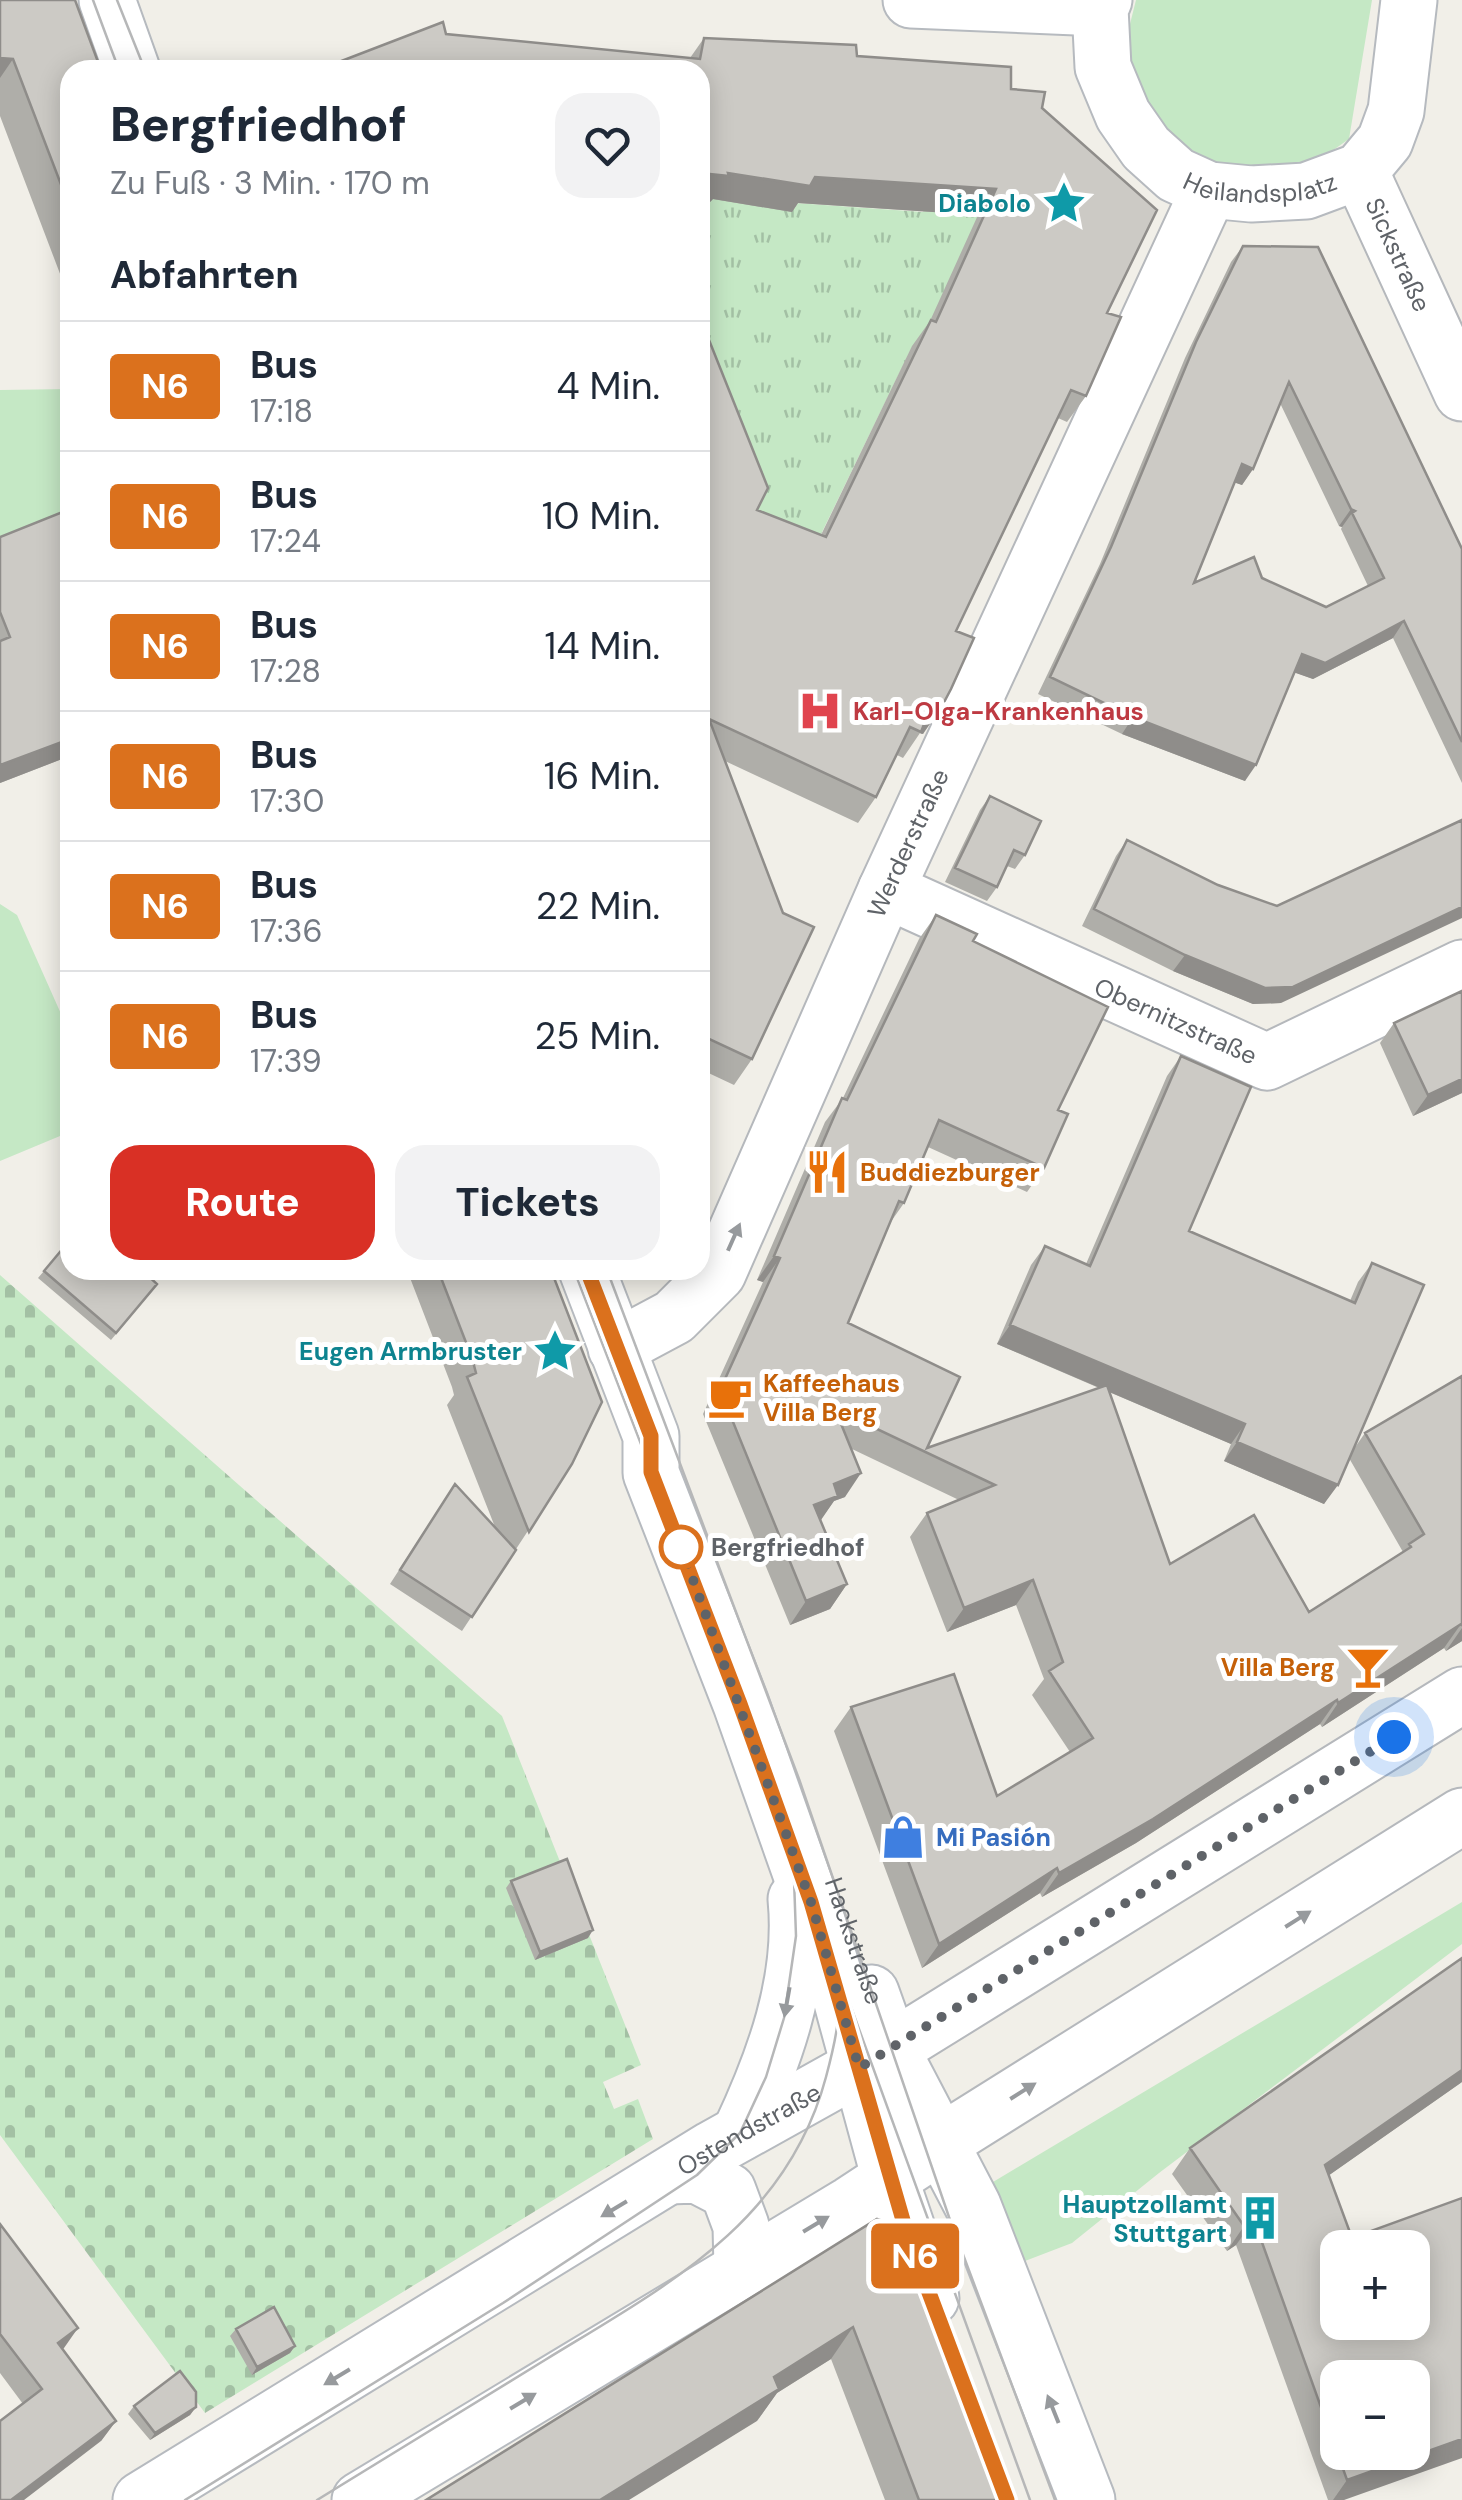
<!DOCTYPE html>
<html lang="de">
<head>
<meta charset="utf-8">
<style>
	:root { --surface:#fff; --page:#f2f2f3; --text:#1f2937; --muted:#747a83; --line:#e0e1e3; --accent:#d93025 }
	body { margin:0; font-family:"DM Sans",sans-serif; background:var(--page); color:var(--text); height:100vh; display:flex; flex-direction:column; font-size:38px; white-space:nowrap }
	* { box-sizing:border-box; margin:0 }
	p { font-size:32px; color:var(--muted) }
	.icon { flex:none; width:55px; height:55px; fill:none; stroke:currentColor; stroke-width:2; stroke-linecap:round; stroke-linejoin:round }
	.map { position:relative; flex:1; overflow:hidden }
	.side { position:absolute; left:60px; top:60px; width:650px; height:1220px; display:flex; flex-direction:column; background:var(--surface); border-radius:30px; box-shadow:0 5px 25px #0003 }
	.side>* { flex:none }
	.badge { padding:0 20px; border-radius:8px; font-size:35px; line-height:65px }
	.buttons { position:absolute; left:1320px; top:2230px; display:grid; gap:20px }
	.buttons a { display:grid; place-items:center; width:110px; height:110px; border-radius:20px; background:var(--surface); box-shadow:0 5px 25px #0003; font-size:50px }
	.you { position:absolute; width:50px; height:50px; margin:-25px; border:8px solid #fff; border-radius:50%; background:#1a73e8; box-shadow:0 0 0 15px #1a73e833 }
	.map>.badge { position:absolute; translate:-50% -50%; box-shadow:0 0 0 5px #fff }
	h2 { padding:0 50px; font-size:38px; line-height:90px }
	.round { display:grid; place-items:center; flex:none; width:105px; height:105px; border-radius:30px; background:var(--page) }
	.head { display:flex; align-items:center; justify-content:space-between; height:170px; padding:0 50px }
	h1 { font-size:48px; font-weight:800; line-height:75px }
	.action { display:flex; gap:20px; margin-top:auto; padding:20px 50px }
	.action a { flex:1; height:115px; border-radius:30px; background:var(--accent); color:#fff; font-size:40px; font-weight:800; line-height:115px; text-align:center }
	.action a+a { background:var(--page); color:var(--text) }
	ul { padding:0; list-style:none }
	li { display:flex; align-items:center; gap:30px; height:130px; padding:0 50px; border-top:2px solid var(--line) }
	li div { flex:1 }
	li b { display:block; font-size:38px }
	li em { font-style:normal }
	li .badge { min-width:110px; font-weight:700; text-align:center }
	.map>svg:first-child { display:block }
	.grass { fill:#c5e8c5 }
	.cemetery { fill:url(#cemetery-stones) }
	.park { fill:url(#park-tufts) }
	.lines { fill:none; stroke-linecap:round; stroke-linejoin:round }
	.street-casing { stroke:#b5b8bc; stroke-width:59 }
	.secondary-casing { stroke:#b6babf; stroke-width:59 }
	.street { stroke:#fff; stroke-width:55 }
	.secondary { stroke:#fff; stroke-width:55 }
	.tram { stroke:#b6b7b8; stroke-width:2.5 }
	.wall { fill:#afaea9; fill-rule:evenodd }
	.shaded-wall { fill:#8f8d8a }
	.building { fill:#cccac5; stroke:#8f8d8a; stroke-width:2.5; fill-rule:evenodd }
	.oneway { fill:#979a9d }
	.line-casing { stroke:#fff; stroke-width:22 }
	.line { stroke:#db711d; stroke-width:15 }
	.walk { stroke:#5f6368; stroke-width:10; stroke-dasharray:0 18 }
	.stop-dot { fill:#fff; stroke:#db711d; stroke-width:5 }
	.labels { text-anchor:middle; stroke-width:10; stroke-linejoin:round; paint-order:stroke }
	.street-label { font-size:25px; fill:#5f6368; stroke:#fff }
	.culture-label { font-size:25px; font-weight:bold; fill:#0d838f; stroke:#fff; text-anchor:end }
	.health-label { font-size:25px; font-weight:bold; fill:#be3a42; stroke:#fff; text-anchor:start }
	.food-label { font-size:25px; font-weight:bold; fill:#c56008; stroke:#fff; text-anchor:start }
	.stop-label { font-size:25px; font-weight:bold; fill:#5f6368; stroke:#fff; text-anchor:start }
	.shop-label { font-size:25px; font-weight:bold; fill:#366cbe; stroke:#fff; text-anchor:start }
</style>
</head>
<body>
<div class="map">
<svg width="1462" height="2500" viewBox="0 0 1462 2500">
	<defs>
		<pattern id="cemetery-stones" width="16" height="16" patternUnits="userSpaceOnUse" patternTransform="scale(2.5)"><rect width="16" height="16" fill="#c5e8c5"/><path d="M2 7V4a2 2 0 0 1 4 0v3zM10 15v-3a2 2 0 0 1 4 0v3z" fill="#a3c0a4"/></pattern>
		<pattern id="park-tufts" width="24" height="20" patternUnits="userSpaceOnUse" patternTransform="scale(2.5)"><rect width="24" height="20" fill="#c5e8c5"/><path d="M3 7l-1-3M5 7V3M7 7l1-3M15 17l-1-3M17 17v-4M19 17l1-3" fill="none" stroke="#a3c0a4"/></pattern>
	</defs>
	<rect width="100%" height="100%" fill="#f1efe8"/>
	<path class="grass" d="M1136 0H1372L1349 139 1319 160 1270 169 1205 163 1170 141 1130 74 1129 28Z
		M70 389V525L0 553V390Z
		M0 904 17 915 70 1034V1128L60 1136 0 1161Z
		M1462 1902V1944L1159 2173 1072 2243 1025 2261 993 2182Z"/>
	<path class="cemetery" d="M0 1275 502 1716 641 2065 603 2082 614 2109 638 2099 653 2139 205 2413 0 2135Z"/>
	<path class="park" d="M708 190 796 203 923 212 927 204 982 190 1002 231 918 348 912 347 807 563 755 639 700 390V201L710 202Z"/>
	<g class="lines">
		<g class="street-casing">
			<g id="street">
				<path id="s1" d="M1360 171 1462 393"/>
				<path id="s2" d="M886 890 1267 1062 1462 968"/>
				<path id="s3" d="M616 1348 674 1317 718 1273 886 890 1209 190"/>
				<path d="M891 2049 1462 1695"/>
				<path d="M940 2143 1462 1816"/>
			</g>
		</g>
		<g class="secondary-casing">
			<g id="secondary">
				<path d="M107 0 132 70"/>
				<path d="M911 0 1100 8"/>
				<path id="s4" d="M1104 0 1100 8 1103 67 1123 115 1146 148 1176 175 1209 190 1251 194 1306 191 1360 171 1385 141 1396 111 1409 0"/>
				<path d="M587 1270 651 1436V1473L741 1704 811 1902 839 1991 890 2179 931 2298"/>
				<path d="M871 1993 891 2049 973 2206 1087 2500"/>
				<path d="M740 2133C774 2061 804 1980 796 1899"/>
				<path d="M669 2176 697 2175 728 2191 741 2226 742 2268"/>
				<path id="s5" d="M141 2500 712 2149 888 2051"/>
				<path d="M360 2500 851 2204 918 2160"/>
			</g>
		</g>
		<use href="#street" class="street"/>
		<use href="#secondary" class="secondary"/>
		<g class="tram">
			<path d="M93 0 119 70"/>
			<path d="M117 0 145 70"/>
			<path d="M574 1270 741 1704 1030 2500"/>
			<path id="s6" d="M607 1270 799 1779 949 2217 1055 2500"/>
			<path d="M185 2500 503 2303 697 2175 740 2133 766 2077 784 2018 796 1936 794 1879"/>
			<path d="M317 2500C393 2453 469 2407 545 2360 664 2287 787 2224 826 2077 834 2047 841 2017 839 1987"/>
		</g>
	</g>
	<path class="wall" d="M0 0 70 70V300L0 116Z
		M446 34 690 58 704 38 857 56 1011 89 1042 108 1107 313 1086 396 1067 422 1058 418 956 631 923 734 920 733 903 758 897 755 876 797 858 823 725 761 752 1059 734 1085 700 1069V332L757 510 821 535 912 346 930 321 978 215 798 203 792 212 713 199 710 202 700 201V70Z
		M1243 246 1462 549V783L1393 638 1313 679 1294 672 1245 781 1122 734 1038 694 1100 564 1185 358 1231 262ZM1280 403 1339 526 1342 527 1341 529 1368 586 1326 607 1194 583 1234 482 1242 485 1253 469Z
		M70 509V779L62 759 0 783V537Z
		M990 796 1025 855 1015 869 1007 866 997 887 987 901 945 882 980 810Z
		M1127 840 1218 885 1277 906 1281 1003 1253 1004 1173 971 1082 926 1116 856Z
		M936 915 973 941 1058 1110 1044 1168 1027 1192 928 1147 904 1203 890 1223 848 1323 927 1448 1099 1388 997 1344 1031 1265 1045 1246 1086 1264 1167 1076 1181 1056 1189 1231 1350 1301 1358 1282 1372 1263 1351 1453 1365 1433 1462 1376V1641L1446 1651 1444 1648 1322 1727 1320 1724 1136 1843 1042 1897 1040 1893 922 1968 834 1731 851 1707 997 1796 1070 1752 1032 1695 1044 1679 1016 1605 947 1632 910 1537 927 1513 959 1500 852 1449 845 1497 834 1501 820 1520 847 1584 830 1609 790 1625 703 1414 763 1282 757 1280 825 1122 843 1098 919 939ZM1109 1392 1231 1444 1224 1461 1324 1504 1349 1458 1403 1552 1309 1612 1170 1564Z
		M1394 1023 1462 1093 1413 1116 1380 1043Z
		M407 1270H551L572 1464 462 1631 390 1584 445 1499 495 1527 447 1405 454 1395 452 1387Z
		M44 1271 152 1291 111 1340 38 1278Z
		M511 1881 588 1938 535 1960 506 1888Z
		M1462 2082 1329 2175 1352 2238 1462 2198 1344 2500H1328L1236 2245 1227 2251 1172 2174 1190 2148Z
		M877 2219 1008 2500H885L831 2359 777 2393 757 2421Z
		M0 2224 63 2349 116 2421 101 2441 23 2404 0 2373Z
		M236 2329 295 2346 290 2353 252 2375 230 2336Z
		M134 2406 196 2407 190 2415 150 2440 128 2414Z"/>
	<path class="shaded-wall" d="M0 58 13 59 0 78Z
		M700 173 815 177 996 189 978 215 798 203 792 212 713 199 710 202 700 201Z
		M1242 464 1253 469 1242 485 1230 481Z
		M1351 509 1355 511 1352 513 1342 527 1339 526Z
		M1404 621 1393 638 1313 679 1290 671 1302 654Z
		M932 704 941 708 923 734 920 733Z
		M1133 717 1256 765 1245 781 1122 734Z
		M70 739V748L62 759 0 783V765Z
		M1462 907V918L1281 1003 1253 1004 1173 971 1185 955Z
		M1462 1079V1093L1413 1116 1428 1095Z
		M774 1256 780 1258 763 1282 757 1280Z
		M1010 1325 1245 1424 1231 1444 997 1344Z
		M1237 1442 1338 1485 1324 1504 1224 1461Z
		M861 1473 845 1497 834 1501 821 1520 797 1529 814 1505 834 1484Z
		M1033 1580 1016 1605 947 1632 964 1608Z
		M847 1584 830 1609 790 1625 806 1601Z
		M1461 1624 1444 1648 1322 1727 1338 1703Z
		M1462 1628V1641L1446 1651Z
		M1337 1700 1320 1724 1136 1843 1042 1897 1059 1873Z
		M1057 1868 1040 1893 922 1968 939 1944Z
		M593 1930 588 1938 535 1960 540 1952Z
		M1462 2070V2082L1308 2190 1325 2165Z
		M1254 2220 1236 2245 1227 2251 1244 2226Z
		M853 2327 831 2359 777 2393 757 2421 629 2500H600L774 2377Z
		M78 2328 64 2348 44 2364 58 2343Z
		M295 2346 290 2353 252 2375 257 2367Z
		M196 2407 190 2415 150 2440 155 2433Z
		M116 2421 101 2441 24 2500H11Z
		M1462 2439V2458L1344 2500H1333L1347 2480Z"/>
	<path class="building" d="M0 0H75L101 70H70V208L13 59 0 58Z
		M443 22 446 34 700 59 704 38 856 45 857 56 1011 67V89L1045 92 1042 108 1157 210 1107 313 1121 317 1086 396 1071 390 956 631 974 638 951 689 941 708 932 704 921 732 910 727 876 797 709 719 783 913 814 927 752 1059 703 1036 700 1037V332L707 335 768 488 757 510 826 537 931 320 936 322 996 189 815 177 810 186 728 173 729 176 700 173V70H318Z
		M1243 246 1318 247 1462 549V742L1404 621 1325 663 1302 654 1256 765 1133 717 1050 677 1111 547 1196 342ZM1289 382 1351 509 1355 511 1352 513 1384 578 1326 607 1262 578 1254 557 1194 583 1242 464 1253 469Z
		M70 509V739L0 765V641L10 637 0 612V537Z
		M990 796 1041 821 1025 855 1014 850 997 887 955 868Z
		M1462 820V907L1293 987 1265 988 1185 955 1094 909 1127 840 1218 885 1277 906Z
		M936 915 977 934 973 941 1108 1007 1058 1110 1068 1114 1044 1168 939 1120 904 1203 899 1201 848 1323 960 1377 927 1448 1107 1385 1170 1564 1254 1515 1309 1612 1411 1547 1409 1544 1424 1534 1365 1433 1462 1376V1625L1461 1624 1338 1703 1337 1700 1153 1819 1059 1873 1057 1868 939 1944 851 1707 954 1674 997 1796 1093 1738 1049 1671 1063 1662 1033 1580 964 1608 927 1513 995 1485 835 1409 861 1473 834 1484 838 1496 814 1505 847 1584 806 1601 720 1390 780 1258 774 1256 842 1098 847 1100Z
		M1462 991V1079L1428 1095 1394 1023Z
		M1181 1056 1251 1087 1189 1231 1355 1303 1372 1263 1424 1285 1338 1485 1237 1442 1245 1424 1010 1325 1045 1246 1090 1266Z
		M70 1240V1270H142L157 1284 116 1333 44 1271Z
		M438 1270H551L602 1402 572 1464 529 1532 467 1377 476 1373 472 1358Z
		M455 1484 516 1550 472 1617 400 1570Z
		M567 1859 593 1930 540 1952 511 1881Z
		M1462 1958V2070L1325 2165 1352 2238 1462 2198V2439L1347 2480 1254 2220 1244 2226 1190 2148ZM1338 2248H1412V2322H1338ZM1338 2378H1412V2452H1338Z
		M877 2219 906 2229 1008 2500H919L853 2327 774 2377 779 2389 600 2500H426Z
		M0 2224 78 2328 58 2343 116 2421 11 2500H0V2421L42 2389 0 2334Z
		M274 2307 295 2346 257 2367 236 2329Z
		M180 2371 196 2392V2407L155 2433 134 2406Z"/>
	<defs><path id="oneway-solid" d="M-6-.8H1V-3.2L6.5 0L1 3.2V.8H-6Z" transform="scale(2.5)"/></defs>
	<g class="oneway">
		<use href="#oneway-solid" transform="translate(734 1237) rotate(-66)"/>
		<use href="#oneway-solid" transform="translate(1298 1919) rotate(-32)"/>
		<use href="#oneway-solid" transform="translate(787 2002) rotate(100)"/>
		<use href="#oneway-solid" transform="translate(1023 2091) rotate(-32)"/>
		<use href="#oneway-solid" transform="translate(614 2209) rotate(149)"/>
		<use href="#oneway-solid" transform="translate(816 2224) rotate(-31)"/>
		<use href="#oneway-solid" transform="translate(337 2377) rotate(149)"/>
		<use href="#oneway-solid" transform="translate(523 2401) rotate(-31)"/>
		<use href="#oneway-solid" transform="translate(1053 2409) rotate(-112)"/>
	</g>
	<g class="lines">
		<g class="line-casing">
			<path id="line" d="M587 1270 651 1436V1472L740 1704 811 1902 907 2234 1007 2500"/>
		</g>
		<use href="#line" class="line"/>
		<path class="walk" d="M681 1547 811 1902 859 2068 1394 1737"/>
	</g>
	<defs>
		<g id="sight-bare" transform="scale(3.45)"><path d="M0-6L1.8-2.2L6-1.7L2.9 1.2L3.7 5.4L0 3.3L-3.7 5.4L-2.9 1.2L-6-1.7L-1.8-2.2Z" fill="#0f9aa8" stroke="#fff" stroke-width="2.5" paint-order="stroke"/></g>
		<g id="hospital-bare" transform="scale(3.45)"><path d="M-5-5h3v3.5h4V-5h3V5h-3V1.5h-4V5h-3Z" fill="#e0444e" stroke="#fff" stroke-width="2.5" paint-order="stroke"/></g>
		<g id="restaurant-bare" transform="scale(3.45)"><path d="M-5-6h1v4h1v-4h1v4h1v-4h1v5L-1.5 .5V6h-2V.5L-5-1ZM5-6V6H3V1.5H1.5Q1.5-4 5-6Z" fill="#e8710a" stroke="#fff" stroke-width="2.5" paint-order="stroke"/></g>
		<g id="cafe-bare" transform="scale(3.45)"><path d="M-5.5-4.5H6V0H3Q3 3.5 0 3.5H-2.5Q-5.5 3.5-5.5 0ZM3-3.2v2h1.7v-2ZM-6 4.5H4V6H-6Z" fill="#e8710a" stroke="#fff" stroke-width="2.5" paint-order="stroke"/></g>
		<g id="bar-bare" transform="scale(3.45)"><path d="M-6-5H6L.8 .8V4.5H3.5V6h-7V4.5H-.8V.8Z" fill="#e8710a" stroke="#fff" stroke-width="2.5" paint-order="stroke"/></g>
		<g id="shop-bare" transform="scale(3.45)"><path d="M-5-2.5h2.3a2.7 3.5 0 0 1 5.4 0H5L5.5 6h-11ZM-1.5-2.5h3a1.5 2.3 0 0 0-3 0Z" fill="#3f7fe0" stroke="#fff" stroke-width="2.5" paint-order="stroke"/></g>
		<g id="building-bare" transform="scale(3.45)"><path d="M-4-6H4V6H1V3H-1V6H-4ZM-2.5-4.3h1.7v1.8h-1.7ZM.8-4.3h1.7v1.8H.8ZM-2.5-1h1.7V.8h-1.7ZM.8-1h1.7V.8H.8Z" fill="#0f9aa8" stroke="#fff" stroke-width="2.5" paint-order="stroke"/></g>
	</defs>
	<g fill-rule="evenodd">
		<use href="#sight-bare" x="1064" y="203"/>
		<use href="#hospital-bare" x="820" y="711"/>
		<use href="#restaurant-bare" x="827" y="1172"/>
		<use href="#sight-bare" x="555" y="1351"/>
		<use href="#cafe-bare" x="730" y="1397"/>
		<use href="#bar-bare" x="1368" y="1667"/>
		<use href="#shop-bare" x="903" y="1837"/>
		<use href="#building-bare" x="1260" y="2218"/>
	</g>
	<circle class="stop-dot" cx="681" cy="1547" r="20"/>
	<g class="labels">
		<g class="street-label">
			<text dy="9" stroke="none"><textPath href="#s4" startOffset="288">Heilandsplatz</textPath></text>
			<text dy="9" stroke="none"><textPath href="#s1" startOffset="92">Sickstraße</textPath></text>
			<text dy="9" stroke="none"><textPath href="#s3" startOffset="598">Werderstraße</textPath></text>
			<text dy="9" stroke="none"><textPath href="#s2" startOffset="318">Obernitzstraße</textPath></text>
			<text dy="9" stroke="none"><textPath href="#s6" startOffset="715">Hackstraße</textPath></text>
			<text dy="9" stroke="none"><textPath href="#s5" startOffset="712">Ostendstraße</textPath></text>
		</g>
		<g class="culture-label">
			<text x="1031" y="212">Diabolo</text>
			<text x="522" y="1360">Eugen Armbruster</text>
			<text x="1227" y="2213">Hauptzollamt<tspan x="1227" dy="29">Stuttgart</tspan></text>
		</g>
		<g class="health-label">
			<text x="853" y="720">Karl-Olga-Krankenhaus</text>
		</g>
		<g class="food-label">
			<text x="860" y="1181">Buddiezburger</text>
			<text x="763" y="1392">Kaffeehaus<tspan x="763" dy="29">Villa Berg</tspan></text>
			<text x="1335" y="1676" text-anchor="end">Villa Berg</text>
		</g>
		<g class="stop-label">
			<text x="711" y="1556">Bergfriedhof</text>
		</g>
		<g class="shop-label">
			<text x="936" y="1846">Mi Pasión</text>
		</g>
	</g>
</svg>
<div class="buttons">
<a>+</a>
<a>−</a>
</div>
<div class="you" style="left:1394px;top:1737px"></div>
<b class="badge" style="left:915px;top:2256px;background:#db711d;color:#fff">N6</b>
<section class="side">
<div class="head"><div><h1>Bergfriedhof</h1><p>Zu Fuß · 3 Min. · 170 m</p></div><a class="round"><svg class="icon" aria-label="heart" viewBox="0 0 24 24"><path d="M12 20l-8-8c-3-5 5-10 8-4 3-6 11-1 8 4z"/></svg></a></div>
<h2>Abfahrten</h2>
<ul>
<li><span class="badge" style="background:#db711d;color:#fff">N6</span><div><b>Bus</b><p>17:18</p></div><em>4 Min.</em></li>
<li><span class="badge" style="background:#db711d;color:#fff">N6</span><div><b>Bus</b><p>17:24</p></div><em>10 Min.</em></li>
<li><span class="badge" style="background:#db711d;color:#fff">N6</span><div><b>Bus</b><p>17:28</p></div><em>14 Min.</em></li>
<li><span class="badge" style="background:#db711d;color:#fff">N6</span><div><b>Bus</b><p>17:30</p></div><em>16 Min.</em></li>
<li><span class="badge" style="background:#db711d;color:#fff">N6</span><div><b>Bus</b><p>17:36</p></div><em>22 Min.</em></li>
<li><span class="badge" style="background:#db711d;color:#fff">N6</span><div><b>Bus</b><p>17:39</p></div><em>25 Min.</em></li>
</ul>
<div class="action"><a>Route</a><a>Tickets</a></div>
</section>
</div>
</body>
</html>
